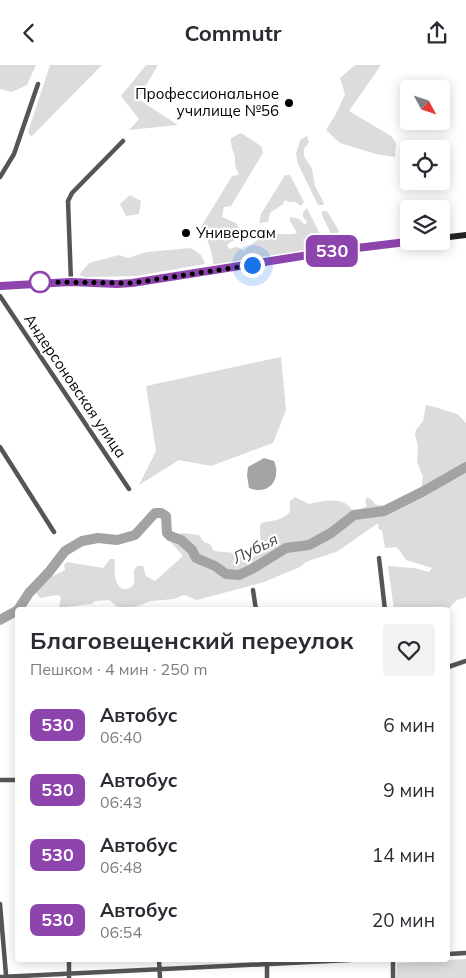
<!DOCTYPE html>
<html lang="ru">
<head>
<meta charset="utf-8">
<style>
	:root { --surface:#fff; --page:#f2f2f3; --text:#2b2b33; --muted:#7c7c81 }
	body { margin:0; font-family:Mulish,sans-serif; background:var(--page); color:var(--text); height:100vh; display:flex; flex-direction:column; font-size:19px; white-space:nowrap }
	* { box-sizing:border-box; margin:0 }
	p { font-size:16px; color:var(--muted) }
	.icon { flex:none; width:28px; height:28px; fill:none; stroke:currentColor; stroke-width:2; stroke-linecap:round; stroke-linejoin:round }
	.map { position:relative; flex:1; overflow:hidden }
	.side { position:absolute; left:15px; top:542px; width:435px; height:355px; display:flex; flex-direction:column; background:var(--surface); border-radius:5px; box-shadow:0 2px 12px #0003 }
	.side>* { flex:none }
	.badge { padding:0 10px; border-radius:8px; font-size:18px; line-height:32px }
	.needle { width:32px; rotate:130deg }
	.fabs { position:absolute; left:400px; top:15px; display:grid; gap:10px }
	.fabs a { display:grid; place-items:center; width:50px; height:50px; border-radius:5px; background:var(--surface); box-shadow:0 2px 12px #0003; font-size:25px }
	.you { position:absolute; width:25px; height:25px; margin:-12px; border:4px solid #fff; border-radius:50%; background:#1a73e8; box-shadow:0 0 0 8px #1a73e833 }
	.map>.badge { position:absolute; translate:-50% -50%; box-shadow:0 0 0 2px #fff }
	.round { display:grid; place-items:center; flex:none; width:52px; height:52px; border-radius:5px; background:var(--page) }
	.headline { display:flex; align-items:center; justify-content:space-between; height:85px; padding:0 15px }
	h1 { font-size:24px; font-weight:700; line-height:38px }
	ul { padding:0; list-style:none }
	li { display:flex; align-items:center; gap:15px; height:65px; padding:0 15px }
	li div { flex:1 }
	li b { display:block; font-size:19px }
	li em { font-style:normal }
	li .badge { min-width:55px; font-weight:700; text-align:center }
	header { display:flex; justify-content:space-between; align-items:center; height:65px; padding:0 15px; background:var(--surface); font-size:22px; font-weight:700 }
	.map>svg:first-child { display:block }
	.green { fill:#dcdcdc }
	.water { fill:#a3a3a3 }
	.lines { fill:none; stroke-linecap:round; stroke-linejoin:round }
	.river { stroke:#a3a3a3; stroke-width:10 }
	.street { stroke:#555; stroke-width:4.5 }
	.secondary { stroke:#222; stroke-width:6 }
	.line-casing { stroke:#fff; stroke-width:11 }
	.line { stroke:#8e44ad; stroke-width:8 }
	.walk { stroke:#000; stroke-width:5; stroke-dasharray:0 9 }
	.poi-dot { fill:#000; stroke:#fff; stroke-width:2 }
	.stop-dot { fill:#fff; stroke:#8e44ad; stroke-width:2.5 }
	.labels { text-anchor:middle; stroke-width:4.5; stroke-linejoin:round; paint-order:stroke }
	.poi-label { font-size:15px; fill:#000; stroke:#fff; text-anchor:end }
	.street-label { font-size:15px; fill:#000; stroke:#fff }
	.water-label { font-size:16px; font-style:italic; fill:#444; stroke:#fff }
</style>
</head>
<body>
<header><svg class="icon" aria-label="back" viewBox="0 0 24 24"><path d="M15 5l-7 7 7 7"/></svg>Commutr<svg class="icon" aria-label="share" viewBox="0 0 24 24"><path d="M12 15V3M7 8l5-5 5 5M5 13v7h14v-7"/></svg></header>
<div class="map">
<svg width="466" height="913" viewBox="0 0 466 913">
	<rect width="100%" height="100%" fill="#fff"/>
	<path class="green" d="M0 0H36L27 20 12 27 0 24Z
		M50 0H102L31 72 28 67Z
		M146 0H158L138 34 178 60 129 65 139 54 121 31Z
		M355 0H381L349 46 391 71 396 78 395 92 376 89 340 78 326 65 337 47 345 29 340 13Z
		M241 68 261 81 263 88 231 141 224 142 222 152 236 158 239 163 234 169V175L227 180 229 184C235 182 238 180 243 186 252 179 261 171 272 169 280 168 288 171 297 168L290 156V152L299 154 305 160 307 157 303 152V147L307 143 324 177 319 183 216 201 213 199C213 185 207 175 201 162L232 111 238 110 239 109C232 97 237 98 234 89 232 83 231 80 231 73Z
		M307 71 309 77 304 84V91L312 104 315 121 324 138 323 140H318L298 99 296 89 300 75Z
		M285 110H290L304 137 301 141 295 137H289L285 135 283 139 270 148 268 157 259 158 261 149Z
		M130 130 141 136 139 149 126 151 120 139Z
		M322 146H327L339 166 337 169H331L322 150Z
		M191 183 201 190 205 199 136 211 85 212 79 210 89 198 119 190 128 193 147 187Z
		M281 292 286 345 273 378 211 401 179 395 139 420 156 386 146 321Z
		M426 340C429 340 454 348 457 349 460 351 463 355 466 358V532L457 535 447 545H394L388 501 414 503 429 507 432 503 406 495 400 486 396 482 385 483 382 465H379L378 458 338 486 306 497 300 502 264 517 197 535 184 530 174 534 151 536 135 542 119 543 109 535 95 536 91 539 59 543 61 532 57 530 40 533 36 528 51 512 65 505 64 500 67 497 103 503 110 494H115C114 502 113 526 127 524 129 524 132 522 133 520 137 513 130 510 137 501H143L146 511 155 516 183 491 166 472 165 462H169L171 467 175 470 183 468 199 470 204 477 210 479 214 486 235 488 249 495C270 484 256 474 261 458 272 456 283 455 290 447V436L295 432 309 439C322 436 344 431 352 445L357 446 367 441 365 437 367 432 372 435 375 439C390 445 408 430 421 424L423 412 417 397 418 381 415 370 416 365 423 356Z
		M466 894V913H396L397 898Z"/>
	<path class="water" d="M264 393 274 396C282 415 268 431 249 423L247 410 248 402Z"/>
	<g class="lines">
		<path class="river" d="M18 545 29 528 49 507 65 486 82 476 98 473 117 475 135 470 155 448H161L166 451 167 468 170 471 181 475 192 485 196 493 215 501 226 509 239 510 252 504 286 483 309 480 331 468 354 450 384 446 424 426 466 402
			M0 555 18 545"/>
		<path class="street" d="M0 112 14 89 38 19
			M71 217 68 136 72 128 123 76
			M0 231 129 424
			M0 382 54 467
			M379 493 385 545
			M253 525 256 545
			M448 602 466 596
			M0 715H18
			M0 839 6 910
			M448 889 466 888
			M69 895V913
			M159 895 160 913
			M267 895V913
			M0 912 350 895
			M393 913V895"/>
		<path class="secondary" d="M441 173 466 170
			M0 221 71 217 117 219 132 218 340 185 415 176"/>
	</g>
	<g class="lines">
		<g class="line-casing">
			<path id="line" d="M0 221 71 217 117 219 132 218 340 185 415 176"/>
		</g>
		<use href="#line" class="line"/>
		<path class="walk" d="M40 217 132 218 252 200"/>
	</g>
	<g class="poi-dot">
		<circle cx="289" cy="38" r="5"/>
		<circle cx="186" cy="168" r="5"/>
	</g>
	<circle class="stop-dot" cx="40" cy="217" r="10"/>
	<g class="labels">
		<g class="poi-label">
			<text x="279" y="34">Профессиональное<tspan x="279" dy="17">училище №56</tspan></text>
			<text x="196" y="173" text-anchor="start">Универсам</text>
		</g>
		<g class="street-label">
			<text transform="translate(75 321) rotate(56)" y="5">Андерсоновская улица</text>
		</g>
		<g class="water-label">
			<text transform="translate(255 483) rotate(-26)" y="6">Лубья</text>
		</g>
	</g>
</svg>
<div class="fabs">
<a><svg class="needle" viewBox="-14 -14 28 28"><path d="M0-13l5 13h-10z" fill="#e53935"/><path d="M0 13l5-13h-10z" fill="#7c7c81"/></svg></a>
<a><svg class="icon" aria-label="locate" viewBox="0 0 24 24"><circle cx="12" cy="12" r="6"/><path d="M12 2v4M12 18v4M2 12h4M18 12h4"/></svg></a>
<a><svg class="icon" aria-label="layers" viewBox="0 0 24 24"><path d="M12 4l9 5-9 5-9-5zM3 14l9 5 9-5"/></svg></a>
</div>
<div class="you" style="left:252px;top:200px"></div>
<b class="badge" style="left:332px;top:186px;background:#8e44ad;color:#fff">530</b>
<section class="side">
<div class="headline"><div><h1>Благовещенский переулок</h1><p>Пешком · 4 мин · 250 m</p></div><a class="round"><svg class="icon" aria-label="heart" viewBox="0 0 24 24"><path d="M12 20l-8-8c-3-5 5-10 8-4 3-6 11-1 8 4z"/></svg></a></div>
<ul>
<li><span class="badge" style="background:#8e44ad;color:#fff">530</span><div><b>Автобус</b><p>06:40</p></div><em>6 мин</em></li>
<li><span class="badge" style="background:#8e44ad;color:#fff">530</span><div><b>Автобус</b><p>06:43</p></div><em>9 мин</em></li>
<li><span class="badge" style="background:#8e44ad;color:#fff">530</span><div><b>Автобус</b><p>06:48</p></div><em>14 мин</em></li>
<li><span class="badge" style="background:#8e44ad;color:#fff">530</span><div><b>Автобус</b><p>06:54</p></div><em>20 мин</em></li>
</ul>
</section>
</div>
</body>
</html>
